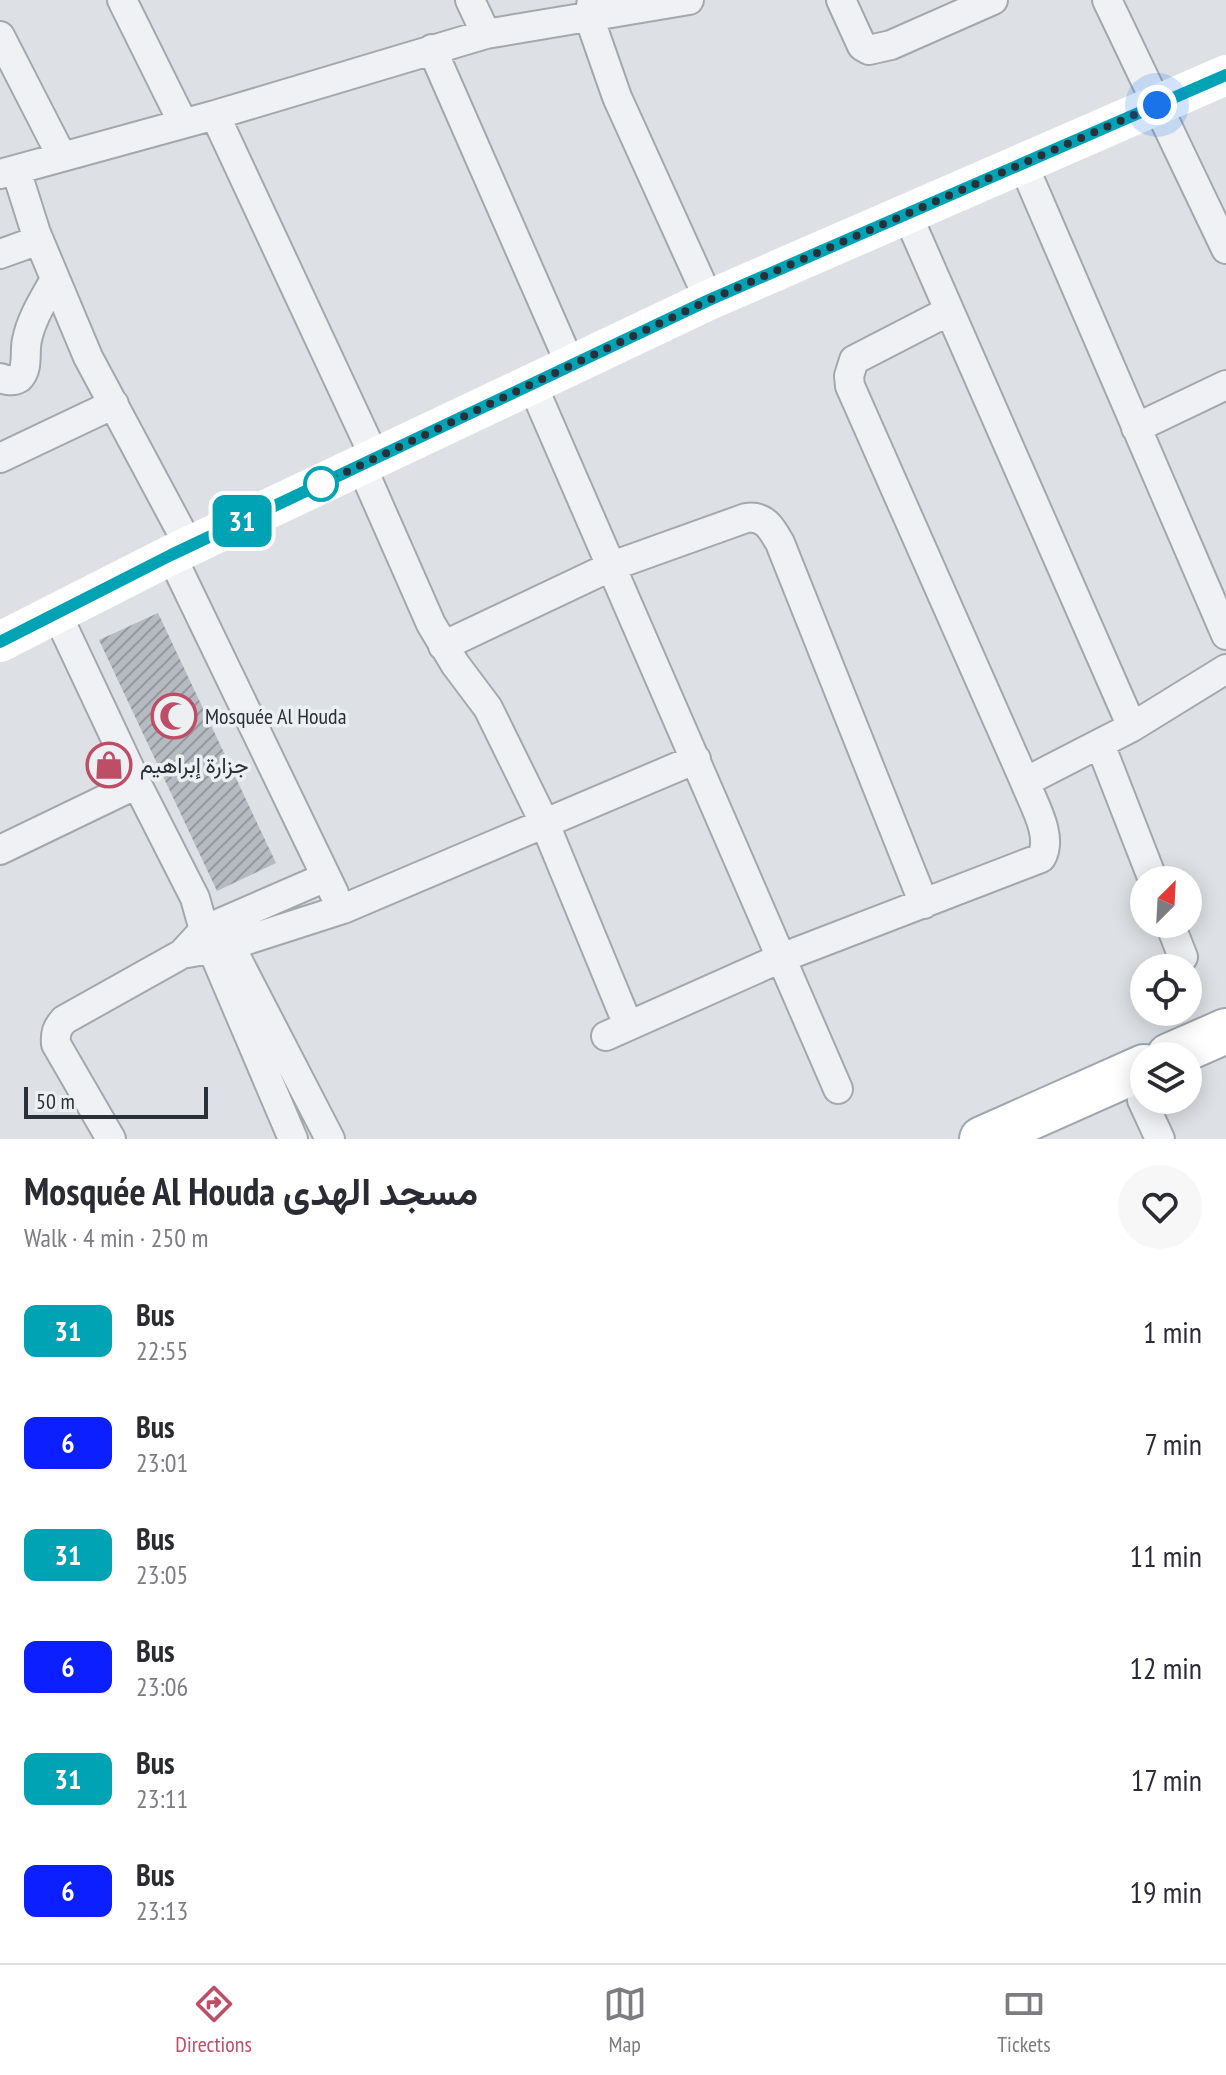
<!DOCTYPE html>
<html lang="en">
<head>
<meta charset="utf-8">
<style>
	:root { --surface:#fff; --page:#f7f7f7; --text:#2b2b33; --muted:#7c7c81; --line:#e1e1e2; --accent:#be4e66 }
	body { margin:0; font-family:"PT Sans Narrow",Vazirmatn,sans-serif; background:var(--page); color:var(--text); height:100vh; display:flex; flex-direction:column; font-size:30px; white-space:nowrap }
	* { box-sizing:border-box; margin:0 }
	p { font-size:26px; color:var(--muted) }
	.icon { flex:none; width:44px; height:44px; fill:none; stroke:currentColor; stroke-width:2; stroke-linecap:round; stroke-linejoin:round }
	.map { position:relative; height:1139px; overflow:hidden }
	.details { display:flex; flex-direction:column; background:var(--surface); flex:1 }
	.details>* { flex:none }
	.badge { padding:0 16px; border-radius:12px; font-size:28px; line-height:52px }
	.needle { width:52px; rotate:24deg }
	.controls { position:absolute; left:1130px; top:866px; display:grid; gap:16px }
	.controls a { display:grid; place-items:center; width:72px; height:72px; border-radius:50%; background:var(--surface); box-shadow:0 4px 20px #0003; font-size:40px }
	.scale { position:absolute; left:24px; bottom:20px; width:184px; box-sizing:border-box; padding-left:8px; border:4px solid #28303a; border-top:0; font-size:22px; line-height:28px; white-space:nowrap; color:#28303a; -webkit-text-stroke:6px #ecf0f3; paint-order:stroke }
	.you { position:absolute; width:40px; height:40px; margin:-20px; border:6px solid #fff; border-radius:50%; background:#1a73e8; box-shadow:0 0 0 12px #1a73e833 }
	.map>.badge { position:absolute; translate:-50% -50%; box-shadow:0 0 0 4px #fff }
	.round { display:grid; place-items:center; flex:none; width:84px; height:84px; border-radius:42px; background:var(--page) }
	.headline { display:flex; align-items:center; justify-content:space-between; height:136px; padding:0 24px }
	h1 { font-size:38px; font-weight:700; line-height:60px }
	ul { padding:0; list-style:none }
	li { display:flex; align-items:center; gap:24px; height:112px; padding:0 24px }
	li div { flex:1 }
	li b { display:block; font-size:30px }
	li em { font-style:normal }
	li .badge { min-width:88px; font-weight:700; text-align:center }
	.tabs { display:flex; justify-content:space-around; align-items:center; height:112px; border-top:2px solid var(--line); background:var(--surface); font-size:22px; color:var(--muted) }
	.tabs a { display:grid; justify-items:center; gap:4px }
	.tabs .on { color:var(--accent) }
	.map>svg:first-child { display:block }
	.building { fill:url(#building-hatch) }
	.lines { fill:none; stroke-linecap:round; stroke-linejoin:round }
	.minor-casing { stroke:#a3a8ae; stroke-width:32 }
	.primary-casing { stroke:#9ea6b0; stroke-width:48 }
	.minor { stroke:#eff1f4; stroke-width:28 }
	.secondary { stroke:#fff; stroke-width:40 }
	.primary { stroke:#fff; stroke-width:44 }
	.line-casing { stroke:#fff; stroke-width:18 }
	.line { stroke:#00a3b4; stroke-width:12 }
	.walk { stroke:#28303a; stroke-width:8; stroke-dasharray:0 14.4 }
	.stop-dot { fill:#fff; stroke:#00a3b4; stroke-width:4 }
	.labels { text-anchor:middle; stroke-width:7; stroke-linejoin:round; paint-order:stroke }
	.poi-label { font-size:22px; fill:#28303a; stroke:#ecf0f3; text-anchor:start }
</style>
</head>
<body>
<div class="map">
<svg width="1226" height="1139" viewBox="0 0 1226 1139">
	<defs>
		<pattern id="building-hatch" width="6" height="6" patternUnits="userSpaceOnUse" patternTransform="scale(2)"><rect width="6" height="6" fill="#b5bbc1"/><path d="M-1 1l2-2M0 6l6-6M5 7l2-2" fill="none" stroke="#93989e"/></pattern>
	</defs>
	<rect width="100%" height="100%" fill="#dde1e5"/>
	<path class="building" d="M158 613 276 863 217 891 99 640Z"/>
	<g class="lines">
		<g class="minor-casing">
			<path id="minor" d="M122 0 183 123
				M470 0 486 34
				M592 0 589 17 617 97 709 300
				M841 0 862 46 869 50 891 45 993 0
				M1107 0 1226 249
				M0 36 62 157
				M432 49 571 366
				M215 115 375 458
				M1023 164 1226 635
				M16 170 36 233 88 357 189 546
				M0 174 215 115 486 34 689 0
				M907 214 1132 727
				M0 254 39 240
				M949 311 854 360 849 376 850 386 1025 782 1132 727 1226 669
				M0 378C6 380 13 382 19 378 29 369 24 351 27 340 31 319 44 299 54 281
				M532 384 838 1089
				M1136 428 1226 385
				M0 458 114 404
				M361 465 431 624 455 664 488 708 545 824 628 1025
				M171 555 334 893
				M57 614 137 784 195 898 204 930 293 1139
				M443 646 612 566 746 518C765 515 772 529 780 543L924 904
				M1100 744 1153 880
				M0 850 137 784
				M1170 924 1183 957
				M222 930 330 1139
				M182 954 231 945 343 909 696 759
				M606 1036 781 958 1041 858C1054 837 1033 803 1025 782
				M1142 1100 1160 1139
				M111 1139 56 1044C55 1033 57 1028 64 1020L182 954 204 930 326 877"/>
		</g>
		<g class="primary-casing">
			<path id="primary" d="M1169 1056 1226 1031
				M982 1139 1144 1067"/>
		</g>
		<use href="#minor" class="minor"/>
		<path class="secondary" d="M0 642 171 555 709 300 1226 75"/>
		<use href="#primary" class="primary"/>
	</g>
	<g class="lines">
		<g class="line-casing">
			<path id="line" d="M0 642 171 555 709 300 1226 75"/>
		</g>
		<use href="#line" class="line"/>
		<path class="walk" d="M321 484 709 300 1157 105"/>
	</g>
	<defs>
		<g id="mosque-ring" transform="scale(2.3)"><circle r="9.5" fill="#ecf0f3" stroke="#be4e66" stroke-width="1.5"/><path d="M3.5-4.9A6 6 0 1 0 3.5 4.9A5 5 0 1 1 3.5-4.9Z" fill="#be4e66"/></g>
		<g id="shop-ring" transform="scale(2.3)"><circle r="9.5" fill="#ecf0f3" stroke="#be4e66" stroke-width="1.5"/><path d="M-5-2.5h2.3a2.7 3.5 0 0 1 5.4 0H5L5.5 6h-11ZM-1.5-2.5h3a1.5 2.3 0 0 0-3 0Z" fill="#be4e66"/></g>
	</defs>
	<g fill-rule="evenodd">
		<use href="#mosque-ring" x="174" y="716"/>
		<use href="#shop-ring" x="109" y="765"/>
	</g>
	<circle class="stop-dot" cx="321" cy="484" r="16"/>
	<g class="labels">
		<g class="poi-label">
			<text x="205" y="724">Mosquée Al Houda</text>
			<text x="140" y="773">جزارة إبراهيم</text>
		</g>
	</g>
</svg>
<div class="controls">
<a><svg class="needle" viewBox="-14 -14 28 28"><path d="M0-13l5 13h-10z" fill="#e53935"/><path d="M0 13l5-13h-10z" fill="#7c7c81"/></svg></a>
<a><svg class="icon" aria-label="locate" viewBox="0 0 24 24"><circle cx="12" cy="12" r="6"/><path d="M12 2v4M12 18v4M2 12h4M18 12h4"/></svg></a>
<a><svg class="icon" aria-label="layers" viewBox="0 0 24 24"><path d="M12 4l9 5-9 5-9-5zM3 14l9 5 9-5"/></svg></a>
</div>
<div class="scale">50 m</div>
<div class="you" style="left:1157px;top:105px"></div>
<b class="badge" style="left:242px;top:521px;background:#00a3b4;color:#fff">31</b>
</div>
<section class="details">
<div class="headline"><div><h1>Mosquée Al Houda مسجد الهدى</h1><p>Walk · 4 min · 250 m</p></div><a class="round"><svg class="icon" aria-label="heart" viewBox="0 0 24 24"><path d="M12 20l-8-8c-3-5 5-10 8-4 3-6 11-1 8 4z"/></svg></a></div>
<ul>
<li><span class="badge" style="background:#00a3b4;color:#fff">31</span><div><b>Bus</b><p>22:55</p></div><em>1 min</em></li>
<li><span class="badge" style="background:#0c20ff;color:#fff">6</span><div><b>Bus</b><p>23:01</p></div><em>7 min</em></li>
<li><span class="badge" style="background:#00a3b4;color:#fff">31</span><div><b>Bus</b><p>23:05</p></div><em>11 min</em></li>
<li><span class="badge" style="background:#0c20ff;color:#fff">6</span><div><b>Bus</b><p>23:06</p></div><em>12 min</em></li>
<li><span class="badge" style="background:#00a3b4;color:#fff">31</span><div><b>Bus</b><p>23:11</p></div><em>17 min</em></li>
<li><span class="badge" style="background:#0c20ff;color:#fff">6</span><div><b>Bus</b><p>23:13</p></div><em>19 min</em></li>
</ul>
</section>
<nav class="tabs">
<a class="on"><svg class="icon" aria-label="directions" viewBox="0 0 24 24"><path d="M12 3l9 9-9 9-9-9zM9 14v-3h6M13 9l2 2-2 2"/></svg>Directions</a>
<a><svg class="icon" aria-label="map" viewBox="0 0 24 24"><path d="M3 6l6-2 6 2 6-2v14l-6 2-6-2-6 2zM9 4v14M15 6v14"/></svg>Map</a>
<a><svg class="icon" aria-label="tickets" viewBox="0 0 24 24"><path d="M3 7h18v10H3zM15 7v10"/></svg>Tickets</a>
</nav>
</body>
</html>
